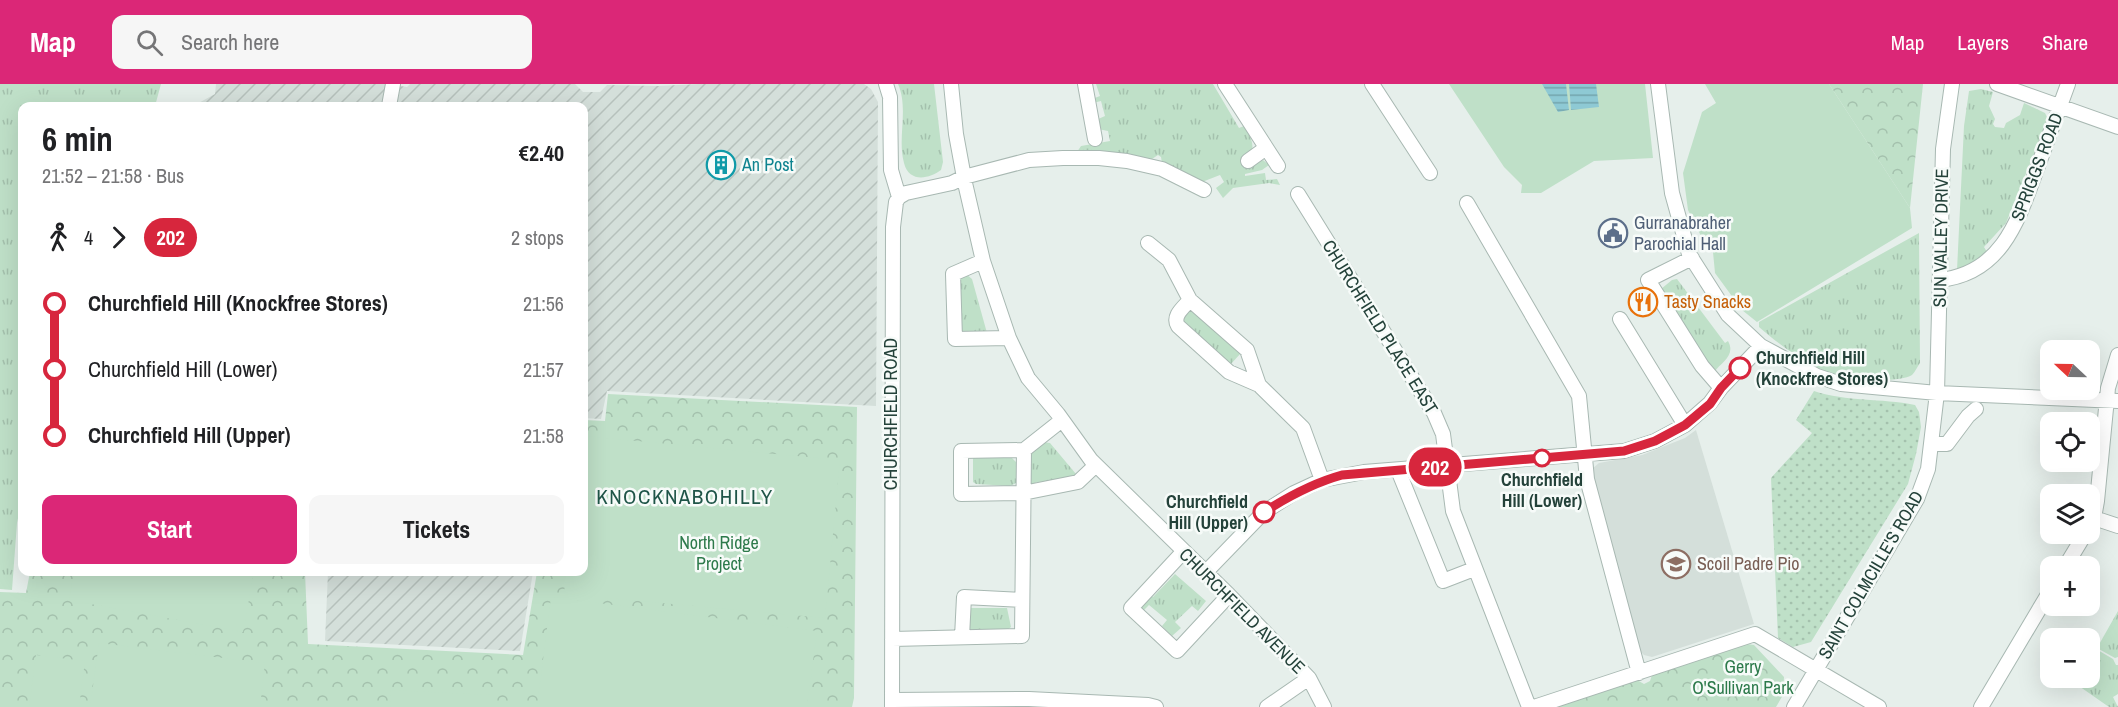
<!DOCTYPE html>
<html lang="en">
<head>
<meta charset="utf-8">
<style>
	:root { --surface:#fff; --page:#f6f6f6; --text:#202124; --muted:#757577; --accent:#db2777 }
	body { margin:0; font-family:"Archivo Narrow",sans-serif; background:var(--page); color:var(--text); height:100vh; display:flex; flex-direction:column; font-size:22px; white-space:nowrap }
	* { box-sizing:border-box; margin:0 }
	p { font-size:20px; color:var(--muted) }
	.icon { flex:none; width:33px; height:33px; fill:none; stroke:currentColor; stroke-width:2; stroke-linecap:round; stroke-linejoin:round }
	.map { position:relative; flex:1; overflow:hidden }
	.drawer { position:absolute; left:18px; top:18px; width:570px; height:474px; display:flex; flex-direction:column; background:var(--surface); border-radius:12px; box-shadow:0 6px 24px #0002 }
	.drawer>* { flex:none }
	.badge { padding:0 12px; border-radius:20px; font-size:21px; line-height:39px }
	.needle { width:39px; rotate:292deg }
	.buttons { position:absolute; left:2040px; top:256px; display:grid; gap:12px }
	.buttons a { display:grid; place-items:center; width:60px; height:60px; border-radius:12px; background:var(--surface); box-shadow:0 6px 24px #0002; font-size:30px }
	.map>.badge { position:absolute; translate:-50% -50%; box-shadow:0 0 0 3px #fff }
	.legs { display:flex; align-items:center; gap:9px; height:66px; padding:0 24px; font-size:20px }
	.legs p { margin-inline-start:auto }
	.headline { display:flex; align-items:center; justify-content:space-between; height:102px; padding:0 24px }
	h1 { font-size:33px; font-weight:700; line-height:45px }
	.button { display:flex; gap:12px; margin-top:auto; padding:12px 24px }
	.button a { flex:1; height:69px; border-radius:12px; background:var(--accent); color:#fff; font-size:24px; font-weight:700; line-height:69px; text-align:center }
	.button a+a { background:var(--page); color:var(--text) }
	ul { padding:0 24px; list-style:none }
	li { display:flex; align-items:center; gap:21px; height:66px; font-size:22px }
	li i { display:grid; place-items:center; width:9px; height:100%; margin:0 8px; background:currentColor }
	li i::after { content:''; width:15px; height:15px; margin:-8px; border:4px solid; border-radius:50%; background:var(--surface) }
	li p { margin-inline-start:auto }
	li:first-child i { background:linear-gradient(#0000 50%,currentColor 0) }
	li:last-child i { background:linear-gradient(currentColor 50%,#0000 0) }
	header { display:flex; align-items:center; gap:36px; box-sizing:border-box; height:84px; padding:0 30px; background:var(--accent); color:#fff }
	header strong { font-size:28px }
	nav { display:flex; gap:33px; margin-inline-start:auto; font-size:21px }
	.search { width:420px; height:54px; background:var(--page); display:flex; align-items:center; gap:15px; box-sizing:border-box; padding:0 21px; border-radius:12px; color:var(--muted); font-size:22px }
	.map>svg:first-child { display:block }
	.built { fill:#d4dfda }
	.industrial { fill:url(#industrial-furrows) }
	.grass { fill:url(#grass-tufts) }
	.forest { fill:url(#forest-crowns) }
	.garden { fill:url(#garden-dots) }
	.pitch { fill:#bfe0c8 }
	.water { fill:url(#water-rules) }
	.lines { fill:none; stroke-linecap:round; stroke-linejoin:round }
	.minor-casing { stroke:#a8b8b2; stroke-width:16 }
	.minor { stroke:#fff; stroke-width:14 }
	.line-1-casing { stroke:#fff; stroke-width:14 }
	.line-1 { stroke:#d7263d; stroke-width:9 }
	.stop-1-dot { fill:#fff; stroke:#d7263d; stroke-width:3 }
	.labels { text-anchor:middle; stroke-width:5; stroke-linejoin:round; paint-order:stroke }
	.culture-label { font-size:18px; fill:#0d838f; stroke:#f7fbf9; text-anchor:start }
	.street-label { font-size:18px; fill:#24423a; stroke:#f7fbf9 }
	.service-label { font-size:18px; fill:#4e5e75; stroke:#f7fbf9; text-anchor:start }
	.food-label { font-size:18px; fill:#c56008; stroke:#f7fbf9; text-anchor:start }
	.stop-label { font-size:18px; font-weight:bold; fill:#24423a; stroke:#f7fbf9; text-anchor:start }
	.park-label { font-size:18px; fill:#2d7a4b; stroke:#f7fbf9 }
	.education-label { font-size:18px; fill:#785e54; stroke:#f7fbf9; text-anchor:start }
	.quarter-label { font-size:21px; letter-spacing:1.5px; fill:#1f5548; stroke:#f7fbf9 }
</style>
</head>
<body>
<header>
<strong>Map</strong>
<div class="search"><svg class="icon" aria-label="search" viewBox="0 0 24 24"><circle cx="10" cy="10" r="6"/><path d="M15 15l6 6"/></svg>Search here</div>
<nav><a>Map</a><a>Layers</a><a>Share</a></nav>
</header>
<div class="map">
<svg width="2118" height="623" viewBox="0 0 2118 623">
	<defs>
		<pattern id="industrial-furrows" width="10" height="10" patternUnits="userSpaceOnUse" patternTransform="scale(1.5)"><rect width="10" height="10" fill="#d4dfda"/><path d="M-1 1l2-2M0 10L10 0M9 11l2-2" fill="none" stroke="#b6c1bc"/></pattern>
		<pattern id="grass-tufts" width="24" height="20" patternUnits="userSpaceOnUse" patternTransform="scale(1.5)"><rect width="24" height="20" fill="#bfe0c8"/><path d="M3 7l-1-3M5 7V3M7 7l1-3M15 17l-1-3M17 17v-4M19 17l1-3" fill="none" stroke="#a4c1ad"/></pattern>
		<pattern id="forest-crowns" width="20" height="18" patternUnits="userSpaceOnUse" patternTransform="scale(1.5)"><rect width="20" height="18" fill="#bfe0c8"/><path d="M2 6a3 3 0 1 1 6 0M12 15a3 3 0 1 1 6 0" fill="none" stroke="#a4c1ad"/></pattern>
		<pattern id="garden-dots" width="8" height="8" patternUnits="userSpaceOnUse" patternTransform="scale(1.5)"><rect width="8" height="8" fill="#bfe0c8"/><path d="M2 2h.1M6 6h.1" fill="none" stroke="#a4c1ad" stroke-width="1.8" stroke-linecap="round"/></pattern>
		<pattern id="water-rules" width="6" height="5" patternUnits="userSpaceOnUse" patternTransform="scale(1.5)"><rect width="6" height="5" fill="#8ec9d4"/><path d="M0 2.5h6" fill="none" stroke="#74a5ad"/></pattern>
	</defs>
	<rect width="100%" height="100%" fill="#e6efeb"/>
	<path class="built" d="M1696 346 1754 540 1652 573 1644 571 1640 567 1591 392 1592 385 1599 379 1642 371 1685 354Z"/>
	<path class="industrial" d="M216 0H387L407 3 410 0H575L583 8H600L607 1 658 2 699 0H864L871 5 878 18 876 322 607 307 601 335 584 334V22H193L215 10Z
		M328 488H533L520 567 325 557Z"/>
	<path class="grass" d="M0 0H161L155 22H22V415L17 439 12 506 0 505Z
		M898 0H934L943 78 941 86C929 95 909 99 904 79 897 54 909 25 898 0Z
		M1096 0H1213L1239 44 1244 42C1249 51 1254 57 1252 67L1242 75 1247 84 1263 76 1269 81 1262 86 1245 90V92L1265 89 1266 96 1277 95 1280 101 1269 99 1233 104 1223 114 1216 104 1224 98 1220 91 1202 98 1162 79 1161 73 1158 71 1152 75 1125 70 1077 68 1081 62 1110 57 1108 47 1098 45 1096 36 1105 32 1101 17 1093 19 1092 15 1100 12Z
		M1981 5 1993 8 1989 22 1995 35 1993 40 1995 43 2004 44 2006 39 2020 31 2024 19 2045 29 2048 35 2006 139 1984 163 1987 168 1976 177 1957 186 1964 42 1969 7Z
		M1919 149 1920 279C1917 283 1915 288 1912 291 1898 300 1844 295 1829 289 1807 281 1777 259 1759 243V238Z
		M966 190 972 195 987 249H963L960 245 958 194Z
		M1677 195 1725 259 1728 257C1736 271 1722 278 1714 288L1661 205 1672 196Z
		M1191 227 1241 269 1230 281 1182 237 1183 233Z
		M1043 358 1050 359 1076 390V394L1065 397 1036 398 1034 402 1029 399C1028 378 1026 371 1043 358Z
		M973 373H1011L1016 378V399L1010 402 976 400 973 398Z
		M1175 490 1206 517 1198 527 1192 522 1175 538 1181 544 1172 552 1162 542 1167 536 1149 521 1144 526 1139 522 1147 510 1153 513Z
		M969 524H1007L1011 543 1007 546 969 547 966 542Z
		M2118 527V573L2115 574 2097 564Z
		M2096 565 2113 575 2116 581H2118V610L2113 613 2118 623H2109L2076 600 2079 594H2090V577Z"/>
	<path class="forest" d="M1829 0H1923L1910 124Z
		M608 310 857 323 854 614 852 623H0V508L26 509 30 488H305L308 560 523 571 537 488H584V336L605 337Z
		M1747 560 1754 561 1784 593 1783 611 1776 623H1554L1637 596 1644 600 1650 597 1652 591Z"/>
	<path class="garden" d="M1814 307C1847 318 1881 314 1915 321L1919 328 1921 343 1916 370 1908 400 1811 558 1793 563 1778 554 1771 394 1812 349 1796 336Z"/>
	<path class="pitch" d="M1449 0H1645L1653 74 1594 77 1541 109H1521L1522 101 1504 83Z
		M1705 0H1829L1910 124 1912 144 1757 238 1742 226 1715 189 1713 168 1701 152 1688 126 1683 89 1702 28 1716 19Z
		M584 352 840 376 825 534 564 510 566 488H584Z
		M74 488H254L243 548 69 516Z
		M551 513 817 547 807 623H537Z
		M99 559 265 579 260 623H90Z
		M36 571 85 577 79 623H29Z
		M391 606 490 611V623H390Z"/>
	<path class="water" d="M1542 0H1566L1569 26 1558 28Z
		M1569 0H1596L1599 23 1571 26Z"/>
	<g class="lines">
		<g class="minor-casing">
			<path id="minor" d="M886 0 890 13 891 86 899 113
				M951 0 956 50 965 99 983 177 1009 254 1028 294 1058 330 1091 376 1229 511 1309 594 1324 623
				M1085 0 1095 55
				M1225 0 1278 82
				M1372 0 1430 89
				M1658 0 1672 109 1689 170 1728 231 1761 262 1817 292 1841 300 1937 309 2118 317
				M1997 0 2118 43
				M389 22 393 0
				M1248 77 1266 64
				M1298 110 1434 329 1443 350 1453 427 1529 623
				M1467 119 1579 312 1587 395 1639 589
				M1148 159 1169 176 1190 216 1247 266 1259 301 1303 344 1322 396
				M1692 174 1648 196 1702 282 1721 304
				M983 177 953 190 955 255 1009 254
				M1939 196C2003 190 2019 134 2038 82 2048 55 2058 28 2068 0
				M1190 216C1183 224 1172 232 1178 242L1229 288 1259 301
				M1620 235 1685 341
				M1932 360H1947L1968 332 1976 325
				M1024 366 961 367V410L1023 409 1078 398 1096 381
				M1398 386 1443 497 1474 485
				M2094 434 2118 442
				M2090 442 2094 434 2097 417 2108 304 2118 271
				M1183 468 1131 524 1177 567 1229 511
				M2065 483 2085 450
				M1205 489 1264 428 1294 409 1322 396 1364 388 1624 367 1655 357 1685 341 1710 319 1721 304 1761 262
				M962 553 964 513 1022 516
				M892 555 1022 552 1024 366 1062 336
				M892 616 1029 615 1148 621 1156 623
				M892 623 893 143 896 118 899 113 906 109 952 99 964 93 1029 76 1063 74H1099L1127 77 1162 85 1204 106
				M1267 623 1309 594
				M1534 623 1755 550 1879 623
				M1794 623 1917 415 1928 385 1937 309 1943 65 1952 0
				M1981 623 2050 507"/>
		</g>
		<use href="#minor" class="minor"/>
	</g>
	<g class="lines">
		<g class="line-1-casing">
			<path id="line-1" d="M1264 428C1289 412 1313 399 1342 391L1624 367 1655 357 1685 341 1710 320 1721 304 1740 284"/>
		</g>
		<use href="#line-1" class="line-1"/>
	</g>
	<defs>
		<g id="building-ring" transform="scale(1.5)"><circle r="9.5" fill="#f7fbf9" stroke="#0f9aa8" stroke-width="1.5"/><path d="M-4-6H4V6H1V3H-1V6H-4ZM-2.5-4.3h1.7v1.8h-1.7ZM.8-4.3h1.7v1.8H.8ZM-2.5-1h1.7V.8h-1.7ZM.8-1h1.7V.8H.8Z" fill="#0f9aa8"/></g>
		<g id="civic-ring" transform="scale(1.5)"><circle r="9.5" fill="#f7fbf9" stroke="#5c6f8a" stroke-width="1.5"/><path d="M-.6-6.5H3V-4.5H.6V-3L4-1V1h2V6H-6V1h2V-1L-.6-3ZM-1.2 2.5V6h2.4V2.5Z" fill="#5c6f8a"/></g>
		<g id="restaurant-ring" transform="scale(1.5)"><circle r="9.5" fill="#f7fbf9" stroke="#e8710a" stroke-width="1.5"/><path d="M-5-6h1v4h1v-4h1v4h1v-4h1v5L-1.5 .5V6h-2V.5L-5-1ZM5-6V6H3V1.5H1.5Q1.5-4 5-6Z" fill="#e8710a"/></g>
		<g id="school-ring" transform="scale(1.5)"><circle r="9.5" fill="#f7fbf9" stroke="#8d6e63" stroke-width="1.5"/><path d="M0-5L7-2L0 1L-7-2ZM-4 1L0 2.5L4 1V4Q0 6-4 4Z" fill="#8d6e63"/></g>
	</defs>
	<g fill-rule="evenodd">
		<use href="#building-ring" x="721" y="81"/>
		<use href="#civic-ring" x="1613" y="149"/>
		<use href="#restaurant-ring" x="1643" y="218"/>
		<use href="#school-ring" x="1676" y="480"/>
	</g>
	<g class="stop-1-dot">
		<circle cx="1740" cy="284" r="10"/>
		<circle cx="1542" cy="374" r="8"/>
		<circle cx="1264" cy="428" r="10"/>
	</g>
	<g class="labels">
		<g class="culture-label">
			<text x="742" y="87">An Post</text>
		</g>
		<g class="street-label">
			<text transform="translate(2037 83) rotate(-69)" y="6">SPRIGGS ROAD</text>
			<text transform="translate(1941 154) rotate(-89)" y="6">SUN VALLEY DRIVE</text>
			<text transform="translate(1380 243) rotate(58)" y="6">CHURCHFIELD PLACE EAST</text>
			<text transform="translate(891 330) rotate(-90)" y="6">CHURCHFIELD ROAD</text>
			<text transform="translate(1871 491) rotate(-60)" y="6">SAINT COLMCILLE'S ROAD</text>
			<text transform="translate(1242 527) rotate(45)" y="6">CHURCHFIELD AVENUE</text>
		</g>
		<g class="service-label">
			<text x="1634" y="145">Gurranabraher<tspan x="1634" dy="21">Parochial Hall</tspan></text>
		</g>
		<g class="food-label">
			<text x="1664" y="224">Tasty Snacks</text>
		</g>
		<g class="stop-label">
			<text x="1756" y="280">Churchfield Hill<tspan x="1756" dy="21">(Knockfree Stores)</tspan></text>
			<text x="1542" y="402" text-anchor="middle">Churchfield<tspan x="1542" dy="21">Hill (Lower)</tspan></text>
			<text x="1248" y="424" text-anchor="end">Churchfield<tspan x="1248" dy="21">Hill (Upper)</tspan></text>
		</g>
		<g class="park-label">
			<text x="719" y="465">North Ridge<tspan x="719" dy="21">Project</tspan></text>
			<text x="1743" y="589">Gerry<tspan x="1743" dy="21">O'Sullivan Park</tspan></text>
		</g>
		<g class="education-label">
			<text x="1697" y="486">Scoil Padre Pio</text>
		</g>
		<g class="quarter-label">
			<text x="685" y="420">KNOCKNABOHILLY</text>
		</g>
	</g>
</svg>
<div class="buttons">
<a><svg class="needle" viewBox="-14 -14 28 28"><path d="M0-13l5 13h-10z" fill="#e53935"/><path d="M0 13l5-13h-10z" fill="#757577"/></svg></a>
<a><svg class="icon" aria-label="locate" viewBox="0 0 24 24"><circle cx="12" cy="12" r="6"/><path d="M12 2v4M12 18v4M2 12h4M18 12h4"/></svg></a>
<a><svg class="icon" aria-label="layers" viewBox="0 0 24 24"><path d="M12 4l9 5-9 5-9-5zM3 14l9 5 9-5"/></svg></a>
<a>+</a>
<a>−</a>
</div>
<b class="badge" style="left:1435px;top:383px;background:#d7263d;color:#fff">202</b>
<section class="drawer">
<div class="headline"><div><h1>6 min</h1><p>21:52 – 21:58 · Bus</p></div><b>€2.40</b></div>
<div class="legs"><svg class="icon" aria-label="walk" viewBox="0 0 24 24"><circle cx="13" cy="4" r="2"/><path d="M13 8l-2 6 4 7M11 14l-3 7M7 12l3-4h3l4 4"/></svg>4<svg class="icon" aria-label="forward" viewBox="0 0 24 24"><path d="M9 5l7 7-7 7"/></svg><b class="badge" style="background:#d7263d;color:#fff">202</b><p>2 stops</p></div>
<ul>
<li><i style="color:#d7263d"></i><b>Churchfield Hill (Knockfree Stores)</b><p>21:56</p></li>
<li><i style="color:#d7263d"></i><span>Churchfield Hill (Lower)</span><p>21:57</p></li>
<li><i style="color:#d7263d"></i><b>Churchfield Hill (Upper)</b><p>21:58</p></li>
</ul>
<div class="button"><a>Start</a><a>Tickets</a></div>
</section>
</div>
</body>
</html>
